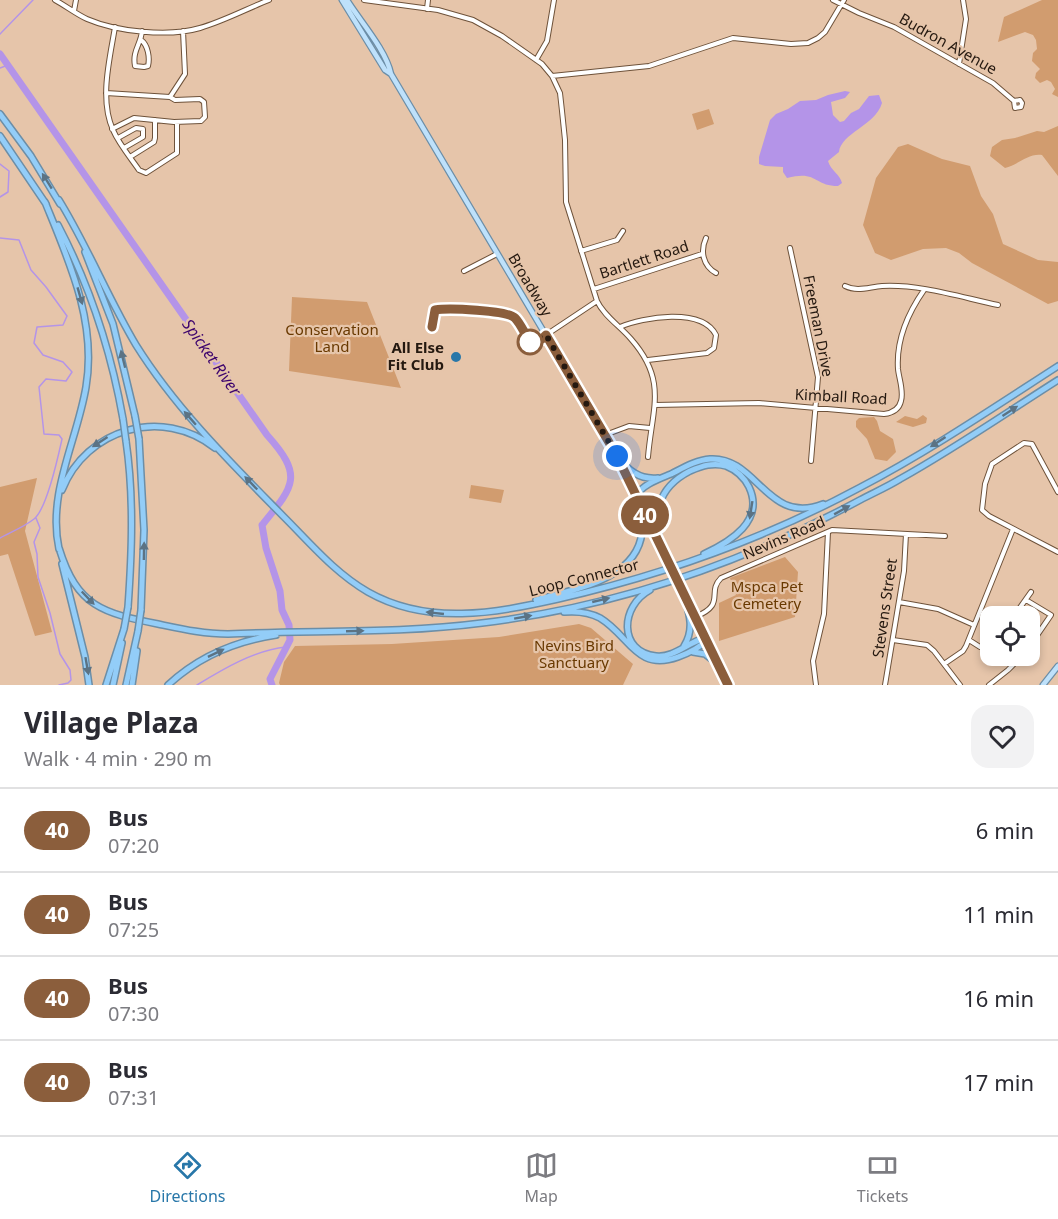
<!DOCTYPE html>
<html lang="en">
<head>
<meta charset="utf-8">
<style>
	:root { --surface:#fff; --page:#f2f2f3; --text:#2b2b33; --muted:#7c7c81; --line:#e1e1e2; --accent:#2877a9 }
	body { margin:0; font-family:"Noto Sans",sans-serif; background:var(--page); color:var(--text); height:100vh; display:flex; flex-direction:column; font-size:22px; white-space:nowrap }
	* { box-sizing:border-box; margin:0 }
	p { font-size:20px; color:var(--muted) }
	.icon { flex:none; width:33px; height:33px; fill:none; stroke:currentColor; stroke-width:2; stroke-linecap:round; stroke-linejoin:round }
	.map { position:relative; height:685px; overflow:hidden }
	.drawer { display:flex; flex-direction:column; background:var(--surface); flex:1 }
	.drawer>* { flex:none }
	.badge { padding:0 12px; border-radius:20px; font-size:21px; line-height:39px }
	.fabs { position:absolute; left:980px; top:606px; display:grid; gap:12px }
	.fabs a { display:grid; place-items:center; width:60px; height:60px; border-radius:12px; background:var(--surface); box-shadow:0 3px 9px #0003; font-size:30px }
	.you { position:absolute; width:30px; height:30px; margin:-15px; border:4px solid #fff; border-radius:50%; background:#1a73e8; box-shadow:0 0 0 9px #1a73e833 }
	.map>.badge { position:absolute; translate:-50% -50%; box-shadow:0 0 0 3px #fff }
	.round { display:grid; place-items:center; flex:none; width:63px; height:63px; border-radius:18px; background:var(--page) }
	.head { display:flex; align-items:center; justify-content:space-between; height:102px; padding:0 24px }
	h1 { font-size:28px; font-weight:700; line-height:45px }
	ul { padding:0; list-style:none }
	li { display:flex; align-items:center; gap:18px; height:84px; padding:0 24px; border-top:2px solid var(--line) }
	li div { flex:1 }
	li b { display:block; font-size:22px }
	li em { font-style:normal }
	li .badge { min-width:66px; font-weight:700; text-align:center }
	.tabs { display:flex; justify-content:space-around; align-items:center; height:84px; border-top:2px solid var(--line); background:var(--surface); font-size:16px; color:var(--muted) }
	.tabs a { display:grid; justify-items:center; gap:3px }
	.tabs .on { color:var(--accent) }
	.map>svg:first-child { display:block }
	.green { fill:#d19c6f }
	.water { fill:#b494e8 }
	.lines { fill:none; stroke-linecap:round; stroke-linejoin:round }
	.stream { stroke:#b494e8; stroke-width:1.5 }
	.river { stroke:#b494e8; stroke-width:7 }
	.minor-casing { stroke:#6e523a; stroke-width:6 }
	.major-casing { stroke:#6c8ea7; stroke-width:7 }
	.highway-casing { stroke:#6c8ea7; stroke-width:8 }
	.minor { stroke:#fff; stroke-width:4 }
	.major { stroke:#bee1fb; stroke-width:4.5 }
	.highway { stroke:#93cdf8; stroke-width:5 }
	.major-bridge-casing { stroke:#6c8ea7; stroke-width:7; stroke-linecap:butt }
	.highway-bridge-casing { stroke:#6c8ea7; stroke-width:8; stroke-linecap:butt }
	.major-bridge { stroke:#bee1fb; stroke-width:4.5 }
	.highway-bridge { stroke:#93cdf8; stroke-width:5 }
	.oneway { fill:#5c7384 }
	.line-casing { stroke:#fff; stroke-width:14 }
	.line { stroke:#8b5e3c; stroke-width:9 }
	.walk { stroke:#251910; stroke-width:6; stroke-dasharray:0 10.8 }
	.stop-dot { fill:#fff; stroke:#8b5e3c; stroke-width:3 }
	.poi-dot { fill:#2877a9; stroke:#e6c5aa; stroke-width:2 }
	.labels { text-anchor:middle; stroke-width:4.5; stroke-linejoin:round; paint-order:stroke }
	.street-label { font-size:15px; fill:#251910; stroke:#e6c5aa }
	.park-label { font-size:15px; fill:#693900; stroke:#e6c5aa }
	.poi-label { font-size:15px; font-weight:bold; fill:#251910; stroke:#e6c5aa; text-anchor:end }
	.water-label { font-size:16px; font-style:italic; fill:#3d046d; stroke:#e6c5aa }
</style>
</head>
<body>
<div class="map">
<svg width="1058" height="685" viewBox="0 0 1058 685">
	<rect width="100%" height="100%" fill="#e6c5aa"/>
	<path class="green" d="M1042 0H1058V97L1052 94 1055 89 1051 82 1047 80 1040 83 1035 78 1036 73 1040 69 1032 61 1033 53 1037 49 1036 40 1033 35 1025 32 998 42 1004 17Z
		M709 109 714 124 697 130 692 114Z
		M1058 126V176L1042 155C1028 153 1018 165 1005 168L990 156 992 147 1002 140 1015 138 1037 131 1044 132Z
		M908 144 942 159 970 166 981 196 993 214 1003 244 1038 260 1058 262V301L1048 304 972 263 959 253 946 248 923 249 891 260 875 253 863 225 876 178 898 147Z
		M292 297 367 302 401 388 289 371Z
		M923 415 927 418 926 423 913 427 896 422 905 416 917 419Z
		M874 417 877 421 880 431 893 439 896 452 887 461 875 459 867 439 856 427V421L859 418Z
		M37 478 25 531 52 632 35 636 8 554 0 556V487Z
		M471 485 504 490 501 503 469 498Z
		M785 557 798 572 795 617 719 641V603L736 595 730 578Z
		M579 624 591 628 633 664 623 685H280L279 683 284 662 295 646 392 644 499 637Z"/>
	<path class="water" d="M845 91 850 92 845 98 831 102 833 115 840 122 844 121 851 113 859 109 869 96 879 95 882 103C875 126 841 133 839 152L828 161C831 171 840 174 842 183L838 186C813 186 818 170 787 178L783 172V167L765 166 759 164V157L770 120 776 114 788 109 800 101 816 100 828 95Z"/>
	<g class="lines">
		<path class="stream" d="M0 34 33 0
			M0 68 8 65
			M0 164 9 171 8 192 0 197
			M0 238 19 240 31 270 46 287 67 316 63 325 37 327 34 343 43 355 63 362 72 372 66 381 46 379 39 387 44 434 59 435 62 439C58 457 47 509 34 519 24 527 11 532 0 538
			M36 518 40 528 34 542 37 554 38 577 50 613 60 654 70 670 71 680 68 683 59 685
			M197 685C223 669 255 650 286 647"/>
		<path class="river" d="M0 54 267 435C304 476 294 486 262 525L266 548 280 591 282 610 289 625 290 640 270 679 272 685"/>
		<g class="minor-casing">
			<path id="minor" d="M55 0C66 6 76 14 87 19 117 32 169 37 200 28 224 21 246 9 269 0
				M364 0 438 10 473 20 502 36 542 64 552 76 560 93 562 111 565 140 566 202 597 301C604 316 620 326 631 339 668 381 652 408 648 457
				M833 0 859 13 894 27 993 83 1014 101 1020 100 1022 103 1021 107 1015 108 1014 101
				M427 9 428 0
				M74 11 76 0
				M115 27C110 58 99 99 113 130 119 144 130 157 139 170L146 173 177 153V122
				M141 40C148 45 150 58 148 66L144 67 135 66C132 51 141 44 142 31
				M536 60 547 41 554 0
				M959 64 966 19 963 0
				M552 76 649 66 733 38 791 44 808 43 818 38 825 32 844 0
				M106 93 170 97
				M112 129 134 118 174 122 201 121 205 117 204 102 200 99 175 100 170 97 185 74 183 31
				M118 138 136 128 143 129V137L124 148
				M130 157 154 142 155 138V120
				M706 238C700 251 703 266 716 273
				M790 248 818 377 811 461
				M581 251 617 240 623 231
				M464 271 497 254
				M845 286C857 292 869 287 882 286 920 284 960 297 998 305
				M594 289 702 254
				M620 327C643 317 702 307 716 335L714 348 707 353 648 360
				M546 335 597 301
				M655 405 759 403 884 414C892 413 899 410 901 401 904 391 899 379 898 369 896 340 908 313 924 290
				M605 435 629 426 650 428
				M1058 492 1032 444 1024 443 992 464 985 484 982 510 989 516 1058 552
				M1026 600 1051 615 1029 647
				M899 602 938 609 974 625
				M1014 616 1031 592
				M695 617C727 604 706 593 721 578L832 530 945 536
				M893 640 927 645 934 651 960 685
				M969 640 980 647 990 648
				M944 664 963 651 966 646 1013 529
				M816 685 813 661 824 614 828 532
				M885 685 904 571 906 534
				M989 685 1008 670 1022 656"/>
		</g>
		<g class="major-casing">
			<path id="major" d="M342 0 385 70 391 74
				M347 0C360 21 386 50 391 74L605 435 637 496
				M640 504 666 561
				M679 586 728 685
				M1043 685 1058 666"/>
		</g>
		<g class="highway-casing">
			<path id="highway" d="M0 114 31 156 60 204
				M0 136 46 204
				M59 200C88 247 108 298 136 345 176 409 231 463 284 517 310 543 335 573 368 592 428 626 495 613 558 599 663 575 764 539 859 488 928 452 993 408 1058 366
				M45 202C69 261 97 322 86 387 77 441 47 493 59 549
				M58 225C90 286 111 351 123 419
				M85 252 113 324 135 416
				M139 439 144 530 141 610
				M126 441C134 496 132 551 128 607
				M617 456C628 470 639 480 658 478
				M62 490C86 429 162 406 215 448
				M59 548C77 607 103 613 158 624 182 629 204 634 228 634 312 630 398 634 482 623 614 607 743 563 860 500 873 493 887 487 900 479 954 449 1006 413 1058 380
				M661 549C654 515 655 489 690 471 702 466 713 462 726 466 736 470 744 477 749 487 765 521 730 542 704 554
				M62 564 85 657 89 685
				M650 590C620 606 618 652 656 656 674 658 688 642 705 638
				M536 600C574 589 637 580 642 532 643 520 639 507 636 496 643 484 659 479 671 474 683 468 696 460 710 459 757 456 767 526 823 504
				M564 612C576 611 589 612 600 618 630 636 636 672 678 657 689 653 698 649 706 641
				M684 646C694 630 690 616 685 599
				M693 652 705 654 718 664
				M106 685 124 629
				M113 685 122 643
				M126 685 138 631
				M132 685 137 651
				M168 685C198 657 236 641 276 635"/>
		</g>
		<use href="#minor" class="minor"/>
		<use href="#major" class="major"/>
		<use href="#highway" class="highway"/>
		<g class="major-bridge-casing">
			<path id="major-bridge" d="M666 561 679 586"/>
		</g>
		<g class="highway-bridge-casing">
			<path id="highway-bridge" d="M135 416 139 439
				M123 419 126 441
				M124 629 128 607
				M138 631 141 610"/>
		</g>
		<use href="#major-bridge" class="major-bridge"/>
		<use href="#highway-bridge" class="highway-bridge"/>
	</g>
	<defs><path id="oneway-solid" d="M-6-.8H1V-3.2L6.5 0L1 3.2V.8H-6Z" transform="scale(1.5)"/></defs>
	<g class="oneway">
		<use href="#oneway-solid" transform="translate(47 181) rotate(-122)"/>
		<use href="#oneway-solid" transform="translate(80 296) rotate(74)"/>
		<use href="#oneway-solid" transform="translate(123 359) rotate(-104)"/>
		<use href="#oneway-solid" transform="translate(1010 411) rotate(-33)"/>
		<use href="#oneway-solid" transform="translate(190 418) rotate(-131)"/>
		<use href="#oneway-solid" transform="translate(100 442) rotate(147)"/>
		<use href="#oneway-solid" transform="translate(938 442) rotate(147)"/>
		<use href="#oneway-solid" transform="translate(251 483) rotate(-134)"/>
		<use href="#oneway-solid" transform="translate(751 510) rotate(99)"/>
		<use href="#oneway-solid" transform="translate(842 510) rotate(-29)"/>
		<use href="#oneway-solid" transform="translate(144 551) rotate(-89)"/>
		<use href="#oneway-solid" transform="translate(88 598) rotate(46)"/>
		<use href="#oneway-solid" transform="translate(601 600) rotate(-13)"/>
		<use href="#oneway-solid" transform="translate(435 613) rotate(-174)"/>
		<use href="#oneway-solid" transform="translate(523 617) rotate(-10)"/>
		<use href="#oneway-solid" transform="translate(355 631) rotate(-2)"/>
		<use href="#oneway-solid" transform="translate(216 653) rotate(-26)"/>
		<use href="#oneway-solid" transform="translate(87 666) rotate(80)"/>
	</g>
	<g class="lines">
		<g class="line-casing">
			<path id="line" d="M432 327 435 310C448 308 507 310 515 318 521 324 525 335 531 343L542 339 546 335 617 456 728 685"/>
		</g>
		<use href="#line" class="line"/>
		<path class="walk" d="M530 342 546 335 617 456"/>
	</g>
	<circle class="stop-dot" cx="530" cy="342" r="12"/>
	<circle class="poi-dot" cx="456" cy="357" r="6"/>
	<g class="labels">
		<g class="street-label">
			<text transform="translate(948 44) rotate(29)" y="5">Budron Avenue</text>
			<text transform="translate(644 260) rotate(-18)" y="5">Bartlett Road</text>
			<text transform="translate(530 285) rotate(59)" y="5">Broadway</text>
			<text transform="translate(818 326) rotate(79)" y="5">Freeman Drive</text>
			<text transform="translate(841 397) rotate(3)" y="5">Kimball Road</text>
			<text transform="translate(784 538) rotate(-23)" y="5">Nevins Road</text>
			<text transform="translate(584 578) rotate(-14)" y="5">Loop Connector</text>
			<text transform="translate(885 608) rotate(-82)" y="5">Stevens Street</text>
		</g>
		<g class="park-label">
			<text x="332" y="335">Conservation<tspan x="332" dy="17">Land</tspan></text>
			<text x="767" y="592">Mspca Pet<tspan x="767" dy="17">Cemetery</tspan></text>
			<text x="574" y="651">Nevins Bird<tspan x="574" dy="17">Sanctuary</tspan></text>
		</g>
		<g class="poi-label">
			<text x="444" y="353">All Else<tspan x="444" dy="17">Fit Club</tspan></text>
		</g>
		<g class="water-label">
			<text transform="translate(212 357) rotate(55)" y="6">Spicket River</text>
		</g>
	</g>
</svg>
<div class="fabs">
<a><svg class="icon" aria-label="locate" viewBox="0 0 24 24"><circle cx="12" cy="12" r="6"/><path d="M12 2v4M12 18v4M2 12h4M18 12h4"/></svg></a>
</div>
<div class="you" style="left:617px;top:456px"></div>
<b class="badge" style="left:645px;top:515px;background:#8b5e3c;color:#fff">40</b>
</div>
<section class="drawer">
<div class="head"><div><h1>Village Plaza</h1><p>Walk · 4 min · 290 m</p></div><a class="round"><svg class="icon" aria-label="heart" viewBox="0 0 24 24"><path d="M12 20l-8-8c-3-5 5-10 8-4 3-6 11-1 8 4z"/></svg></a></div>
<ul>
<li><span class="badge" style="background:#8b5e3c;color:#fff">40</span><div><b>Bus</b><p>07:20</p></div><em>6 min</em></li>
<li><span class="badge" style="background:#8b5e3c;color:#fff">40</span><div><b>Bus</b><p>07:25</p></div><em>11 min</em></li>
<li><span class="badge" style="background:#8b5e3c;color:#fff">40</span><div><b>Bus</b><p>07:30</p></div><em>16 min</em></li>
<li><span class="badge" style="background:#8b5e3c;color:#fff">40</span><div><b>Bus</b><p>07:31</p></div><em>17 min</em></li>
</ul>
</section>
<nav class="tabs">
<a class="on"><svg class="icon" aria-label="directions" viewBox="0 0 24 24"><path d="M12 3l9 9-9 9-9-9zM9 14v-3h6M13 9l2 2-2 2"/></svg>Directions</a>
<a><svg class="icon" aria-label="map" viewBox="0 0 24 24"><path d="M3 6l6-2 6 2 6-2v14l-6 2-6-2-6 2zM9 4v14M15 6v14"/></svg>Map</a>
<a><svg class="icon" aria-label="tickets" viewBox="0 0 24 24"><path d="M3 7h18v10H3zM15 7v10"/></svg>Tickets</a>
</nav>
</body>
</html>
